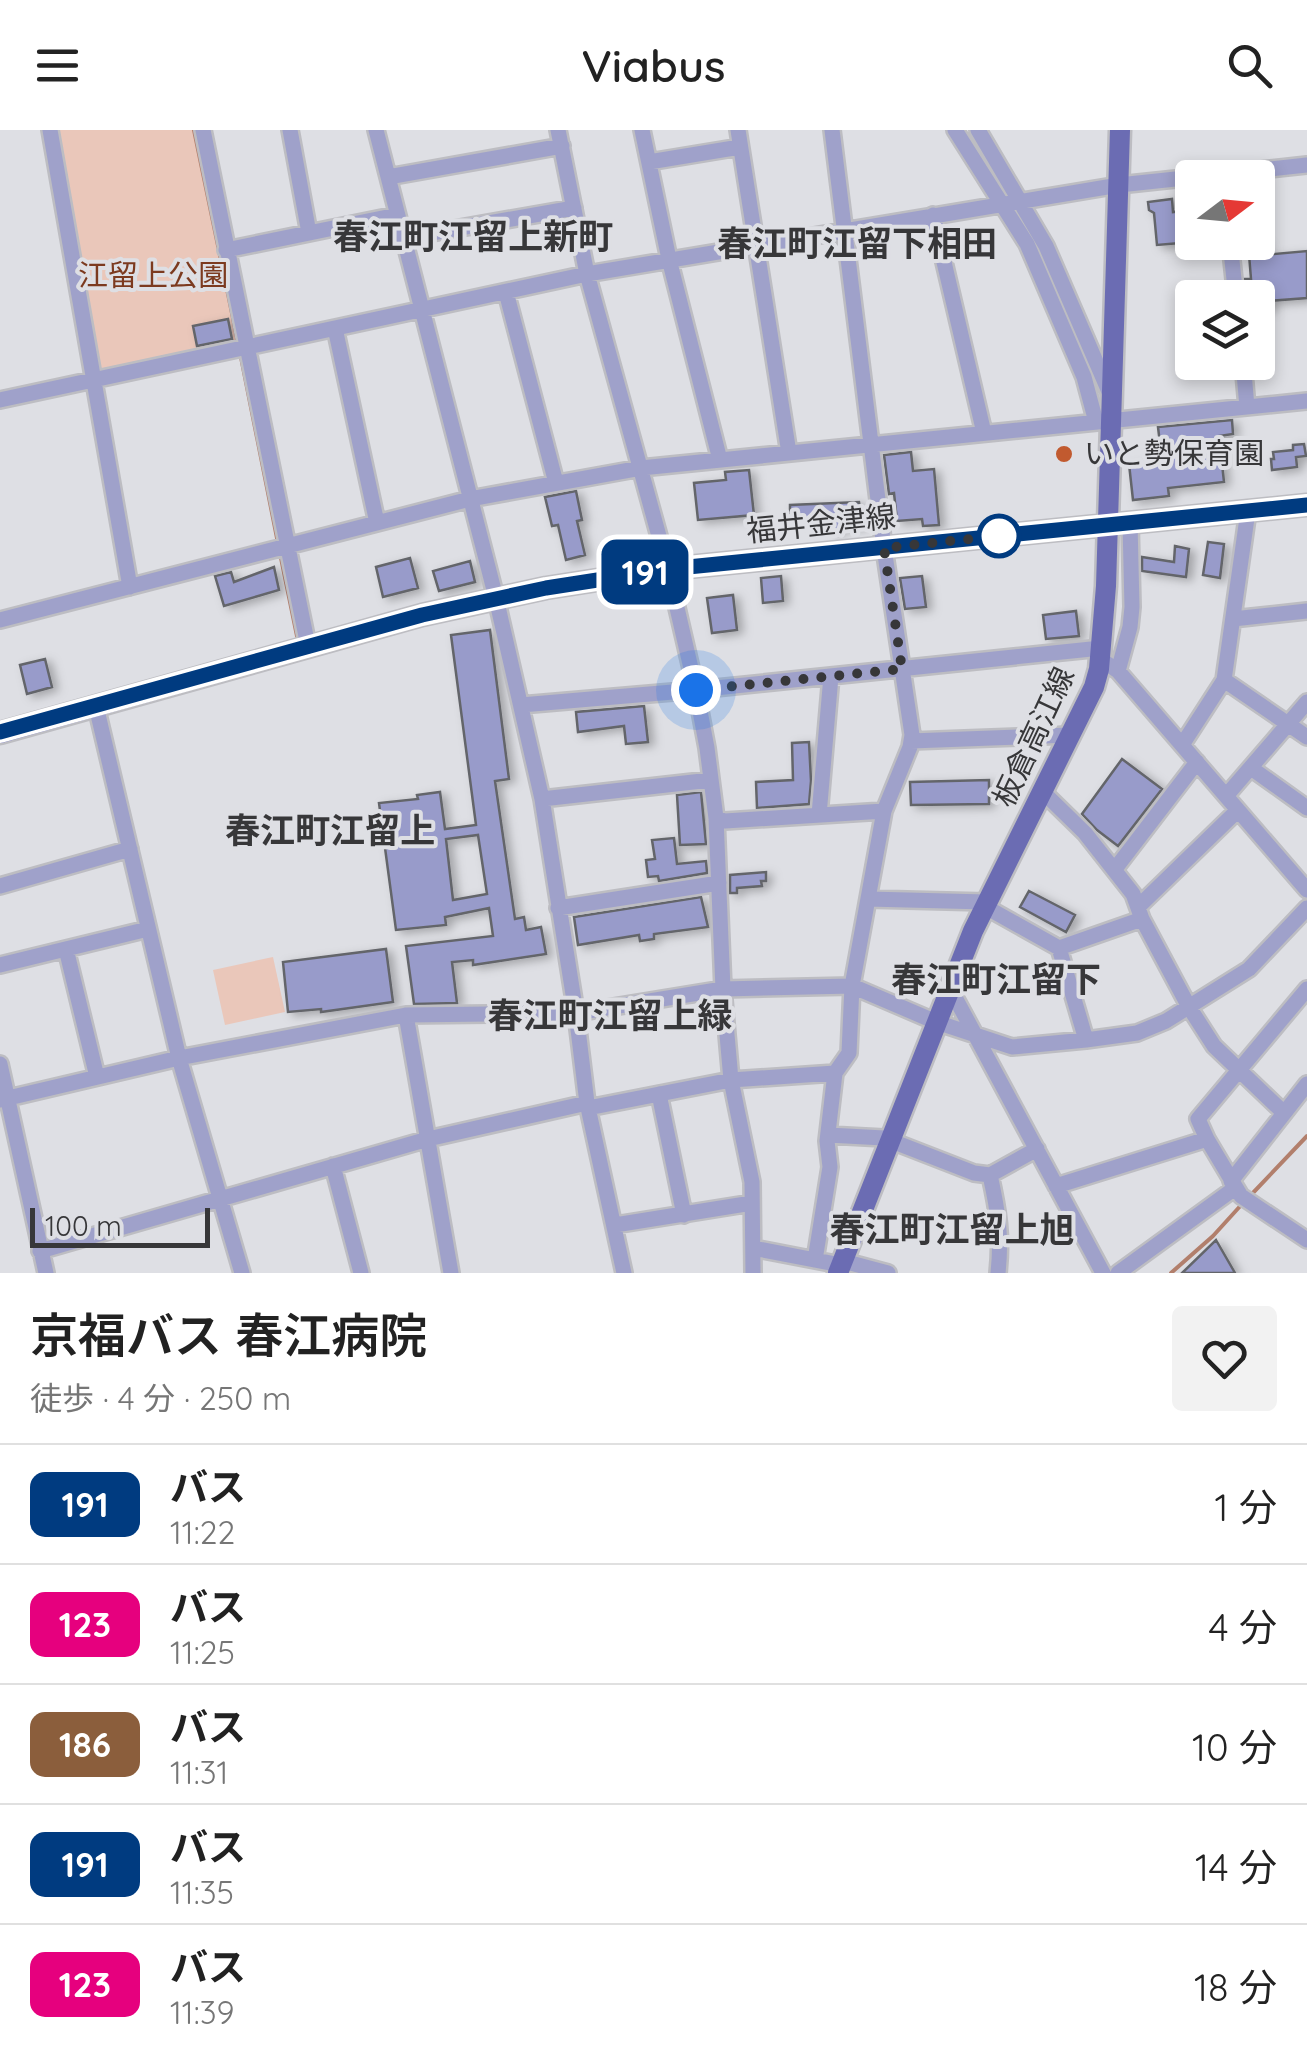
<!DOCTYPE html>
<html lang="ja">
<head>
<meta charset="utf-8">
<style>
	:root { --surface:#fff; --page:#f2f2f2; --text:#222; --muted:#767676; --line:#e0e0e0 }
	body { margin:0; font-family:Quicksand,"Noto Sans JP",sans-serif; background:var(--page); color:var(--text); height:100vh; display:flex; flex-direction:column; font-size:38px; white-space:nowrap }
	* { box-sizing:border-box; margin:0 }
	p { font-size:32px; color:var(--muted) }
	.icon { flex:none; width:55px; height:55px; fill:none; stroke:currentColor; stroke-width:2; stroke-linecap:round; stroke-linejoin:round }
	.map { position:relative; height:1143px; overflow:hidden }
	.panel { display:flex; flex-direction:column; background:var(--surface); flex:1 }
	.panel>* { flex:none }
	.badge { padding:0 20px; border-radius:15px; font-size:35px; line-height:65px }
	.needle { width:65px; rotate:74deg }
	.controls { position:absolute; left:1175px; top:30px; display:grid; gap:20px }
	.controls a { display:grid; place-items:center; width:100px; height:100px; border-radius:10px; background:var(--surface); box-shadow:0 5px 15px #0003; font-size:50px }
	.scale { position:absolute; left:30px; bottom:25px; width:180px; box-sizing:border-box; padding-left:10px; border:5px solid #373739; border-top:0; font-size:28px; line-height:35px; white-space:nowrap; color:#373739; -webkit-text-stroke:8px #dedfe4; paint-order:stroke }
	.you { position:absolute; width:50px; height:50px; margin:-25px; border:8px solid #fff; border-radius:50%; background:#1a73e8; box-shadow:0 0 0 15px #1a73e833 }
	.map>.badge { position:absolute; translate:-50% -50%; box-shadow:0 0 0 5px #fff }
	.round { display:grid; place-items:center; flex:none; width:105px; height:105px; border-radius:10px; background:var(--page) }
	.head { display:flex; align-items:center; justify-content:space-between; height:170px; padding:0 30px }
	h1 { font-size:48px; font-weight:600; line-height:75px }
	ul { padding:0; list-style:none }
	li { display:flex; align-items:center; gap:30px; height:120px; padding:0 30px; border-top:2px solid var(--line) }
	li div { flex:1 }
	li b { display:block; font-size:38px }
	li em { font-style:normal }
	li .badge { min-width:110px; font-weight:700; text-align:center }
	header { display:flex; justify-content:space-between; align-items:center; height:130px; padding:0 30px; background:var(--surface); font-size:45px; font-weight:600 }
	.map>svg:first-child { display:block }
	.green { fill:#eac7ba }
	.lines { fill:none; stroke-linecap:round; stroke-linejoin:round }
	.stream { stroke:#b27f6c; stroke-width:4 }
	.building { fill:#989bca; stroke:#64656a; stroke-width:2.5; fill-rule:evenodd; filter:url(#shadow) }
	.minor-casing { stroke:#bdbdc2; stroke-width:20 }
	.major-casing { stroke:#bdbdc2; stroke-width:25 }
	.minor { stroke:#9fa1ca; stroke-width:15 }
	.major { stroke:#6b6cb3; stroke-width:20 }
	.line-casing { stroke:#fff; stroke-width:22 }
	.line { stroke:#003b80; stroke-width:15 }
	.walk { stroke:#373739; stroke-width:10; stroke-dasharray:0 18 }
	.poi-dot { fill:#c15a2f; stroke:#dedfe4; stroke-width:4 }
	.stop-dot { fill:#fff; stroke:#003b80; stroke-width:5 }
	.labels { text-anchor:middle; stroke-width:8; stroke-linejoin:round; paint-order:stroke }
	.park-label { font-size:30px; fill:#7c3a1f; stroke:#dedfe4 }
	.poi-label { font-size:30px; fill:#373739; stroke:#dedfe4; text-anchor:start }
	.street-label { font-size:30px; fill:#373739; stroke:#dedfe4 }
	.quarter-label { font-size:35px; font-weight:bold; fill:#373739; stroke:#dedfe4 }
</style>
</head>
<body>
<header><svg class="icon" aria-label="menu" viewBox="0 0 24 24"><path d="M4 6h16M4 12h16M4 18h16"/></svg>Viabus<svg class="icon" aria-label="search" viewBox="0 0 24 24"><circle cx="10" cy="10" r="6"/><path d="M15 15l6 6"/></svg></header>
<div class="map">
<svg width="1307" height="1143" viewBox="0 0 1307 1143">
	<defs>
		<filter id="shadow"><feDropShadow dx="5.5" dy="3" stdDeviation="5" flood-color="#0004"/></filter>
	</defs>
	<rect width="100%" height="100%" fill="#dedfe4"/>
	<path class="green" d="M50 0H203L245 217 94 249Z
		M273 827 285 882 225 895 213 840Z"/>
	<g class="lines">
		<path class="stream" d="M194 0 238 212
			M240 222 278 413
			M280 423 297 506
			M1250 1066 1307 1006
			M1171 1143 1213 1106 1243 1073"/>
	</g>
	<path class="building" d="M1172 69 1173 82 1192 80V112L1157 115 1154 83 1149 80 1148 72Z
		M1248 112H1263L1264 125 1307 121V168L1269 171 1270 178 1258 179V168H1247L1245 149H1251Z
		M228 189 232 209 197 216 193 196Z
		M1232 290 1233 304 1219 306 1224 352 1168 358 1169 366 1133 370 1129 334 1162 330 1158 297Z
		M1304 314 1306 326 1296 327 1297 337 1272 340 1271 329H1274L1273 322 1293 320V315Z
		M911 322 913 341 934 339 939 395 923 396 922 389 897 391 894 363 889 364 884 325Z
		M749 340 754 385 698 390 694 353 726 350 725 342Z
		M576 361 582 390 577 391 585 425 566 430 558 395 552 396 545 367Z
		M859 372 862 395 842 396 836 403 819 387 804 390 790 383V375Z
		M1208 412 1224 414 1220 448 1203 445Z
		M1175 416 1189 419 1186 447 1142 441V427L1174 432Z
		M410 428 418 458 383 467 376 437Z
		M470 431 475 452 439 461 433 441Z
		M274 437 279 460 224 476 215 446 231 442 234 452Z
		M781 446 783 471 763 473 761 448Z
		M922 446 926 477 905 479 900 448Z
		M733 465 737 500 712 503 707 468Z
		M1076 481 1079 506 1046 509 1043 485Z
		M490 500 509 649 495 651 515 789 524 787 526 800 541 797 546 824 473 835V830L452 832 457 873 414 874 406 816 493 806 489 778 445 787 446 795 396 800 379 673 418 669 417 665 440 662 445 699 476 695 451 505ZM478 705 487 764 453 770 446 709Z
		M45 529 52 557 27 564 20 535Z
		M644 576 648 612 626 614 624 596 578 602 576 582Z
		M809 612 811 651 809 674 757 678 756 652 793 650 792 613Z
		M1122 629 1162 659 1118 716 1097 700 1082 684Z
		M989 650V674L911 675 910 652Z
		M701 662 706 714 680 715 677 665Z
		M674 708 677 734 706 731 707 743 659 751 658 746 648 747 646 730 655 729 652 710Z
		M766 742V751H761L762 756 737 758V763H730V745Z
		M1029 761 1075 785 1066 802 1020 777Z
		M701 767 708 797 654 804V809L640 811 639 805 578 815 574 787Z
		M386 819 393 872 321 882V879L288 882 283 832Z
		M1216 1110 1235 1143H1182Z"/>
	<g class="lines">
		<g class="minor-casing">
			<path id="minor" d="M50 0 130 457
				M203 0 308 516
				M290 0 309 103
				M376 0 496 468 542 669 576 883 587 973 624 1143
				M558 0 587 144 668 439 696 560 707 618 716 688 723 859 731 950 752 1052 753 1143
				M642 0 669 129 720 330
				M738 0 789 323
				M955 0 1027 114 1084 247 1096 292
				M978 0 1046 116 1110 264
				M649 32 740 17
				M388 47 562 16
				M933 85 984 303
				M403 108 574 78
				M1230 112 1236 168
				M226 120 397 85
				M506 162 556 353
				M335 198 377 393
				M1243 232 1247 277
				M0 270 587 144 1119 55 1307 35
				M1233 489 1307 481
				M0 490 470 369 641 338 1307 271
				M1100 529 1118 541 1307 760
				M1118 541 1130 497 1132 477 1130 393
				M1224 550 1307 607
				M521 575 696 560 1101 518
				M96 576 179 928 242 1143
				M911 611 1070 605
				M1182 615 1224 550 1248 381
				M1251 638 1307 678
				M1042 661 1085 703 1133 764 1142 789 1189 877 1214 916 1284 983
				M1226 666 1307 572
				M542 669 711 650
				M819 685 831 546
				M716 688 725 691 884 681
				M1115 739 1197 632
				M0 756 130 719
				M868 769 986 772
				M984 776 1059 818 1086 910
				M1138 777 1238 680
				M558 778 719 753
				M1059 818 1142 789
				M66 819 97 947
				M0 835 148 799
				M951 860 1103 1143
				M406 885 451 1143
				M0 934 46 1143
				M659 964 684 1085
				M0 970 179 928 406 885 576 883 723 859 852 856 936 892 1012 917 1086 910 1137 903 1166 891 1249 839 1307 778
				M588 978 731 950 835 943
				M828 1005 884 1008 974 1043 990 1045 1037 1019
				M1207 1009 1198 989 1307 859
				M333 1036 361 1143
				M990 1045C998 1081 1002 1106 998 1143
				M1231 1051 1307 954
				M1056 1056 1207 1009 1241 1066 1307 1110
				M615 1095 752 1073
				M753 1118 841 1135
				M40 1121 428 1009 587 973
				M815 1130 830 1037 827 1011 835 943 849 923 852 856 884 681 910 617 912 605 884 418 832 0
				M843 1131 888 1143
				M1118 1143 1235 1058"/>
		</g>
		<g class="major-casing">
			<path id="major" d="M0 603 422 485 546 458 668 439 1307 375
				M838 1143 973 801 1094 557 1099 539 1106 456 1120 0"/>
		</g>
		<use href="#minor" class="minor"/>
		<use href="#major" class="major"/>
	</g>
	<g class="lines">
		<g class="line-casing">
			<path id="line" d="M0 602 422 485 546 458 668 439 1307 375"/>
		</g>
		<use href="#line" class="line"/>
		<path class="walk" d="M696 560 902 539 884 418 999 406"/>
	</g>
	<circle class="poi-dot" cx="1064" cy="324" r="10"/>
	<circle class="stop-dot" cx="999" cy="406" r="20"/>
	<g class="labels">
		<g class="park-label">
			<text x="153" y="156">江留上公園</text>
		</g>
		<g class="poi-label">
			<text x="1084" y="334">いと勢保育園</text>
		</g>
		<g class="street-label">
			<text transform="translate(821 394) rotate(-6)" y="10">福井金津線</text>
			<text transform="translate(1034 607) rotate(-65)" y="10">板倉高江線</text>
		</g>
		<g class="quarter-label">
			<text x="473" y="119">春江町江留上新町</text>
			<text x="857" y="126">春江町江留下相田</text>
			<text x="330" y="713">春江町江留上</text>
			<text x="996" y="862">春江町江留下</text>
			<text x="610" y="898">春江町江留上緑</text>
			<text x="952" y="1112">春江町江留上旭</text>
		</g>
	</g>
</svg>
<div class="controls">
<a><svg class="needle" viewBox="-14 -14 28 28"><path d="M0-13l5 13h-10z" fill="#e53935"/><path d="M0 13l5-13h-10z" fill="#767676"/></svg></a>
<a><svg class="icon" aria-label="layers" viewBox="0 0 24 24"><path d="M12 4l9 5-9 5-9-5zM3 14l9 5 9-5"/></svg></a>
</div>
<div class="scale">100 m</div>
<div class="you" style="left:696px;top:560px"></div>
<b class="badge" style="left:645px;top:442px;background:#003b80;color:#fff">191</b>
</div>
<section class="panel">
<div class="head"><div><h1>京福バス 春江病院</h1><p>徒歩 · 4 分 · 250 m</p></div><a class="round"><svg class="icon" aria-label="heart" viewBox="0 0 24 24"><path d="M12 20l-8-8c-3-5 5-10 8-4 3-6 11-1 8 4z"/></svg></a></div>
<ul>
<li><span class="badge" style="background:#003b80;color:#fff">191</span><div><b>バス</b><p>11:22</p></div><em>1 分</em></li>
<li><span class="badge" style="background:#e6007e;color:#fff">123</span><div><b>バス</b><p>11:25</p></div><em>4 分</em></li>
<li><span class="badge" style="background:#8b5e3c;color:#fff">186</span><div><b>バス</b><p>11:31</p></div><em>10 分</em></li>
<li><span class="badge" style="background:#003b80;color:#fff">191</span><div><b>バス</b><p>11:35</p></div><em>14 分</em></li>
<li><span class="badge" style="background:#e6007e;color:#fff">123</span><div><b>バス</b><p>11:39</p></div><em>18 分</em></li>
</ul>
</section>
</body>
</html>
